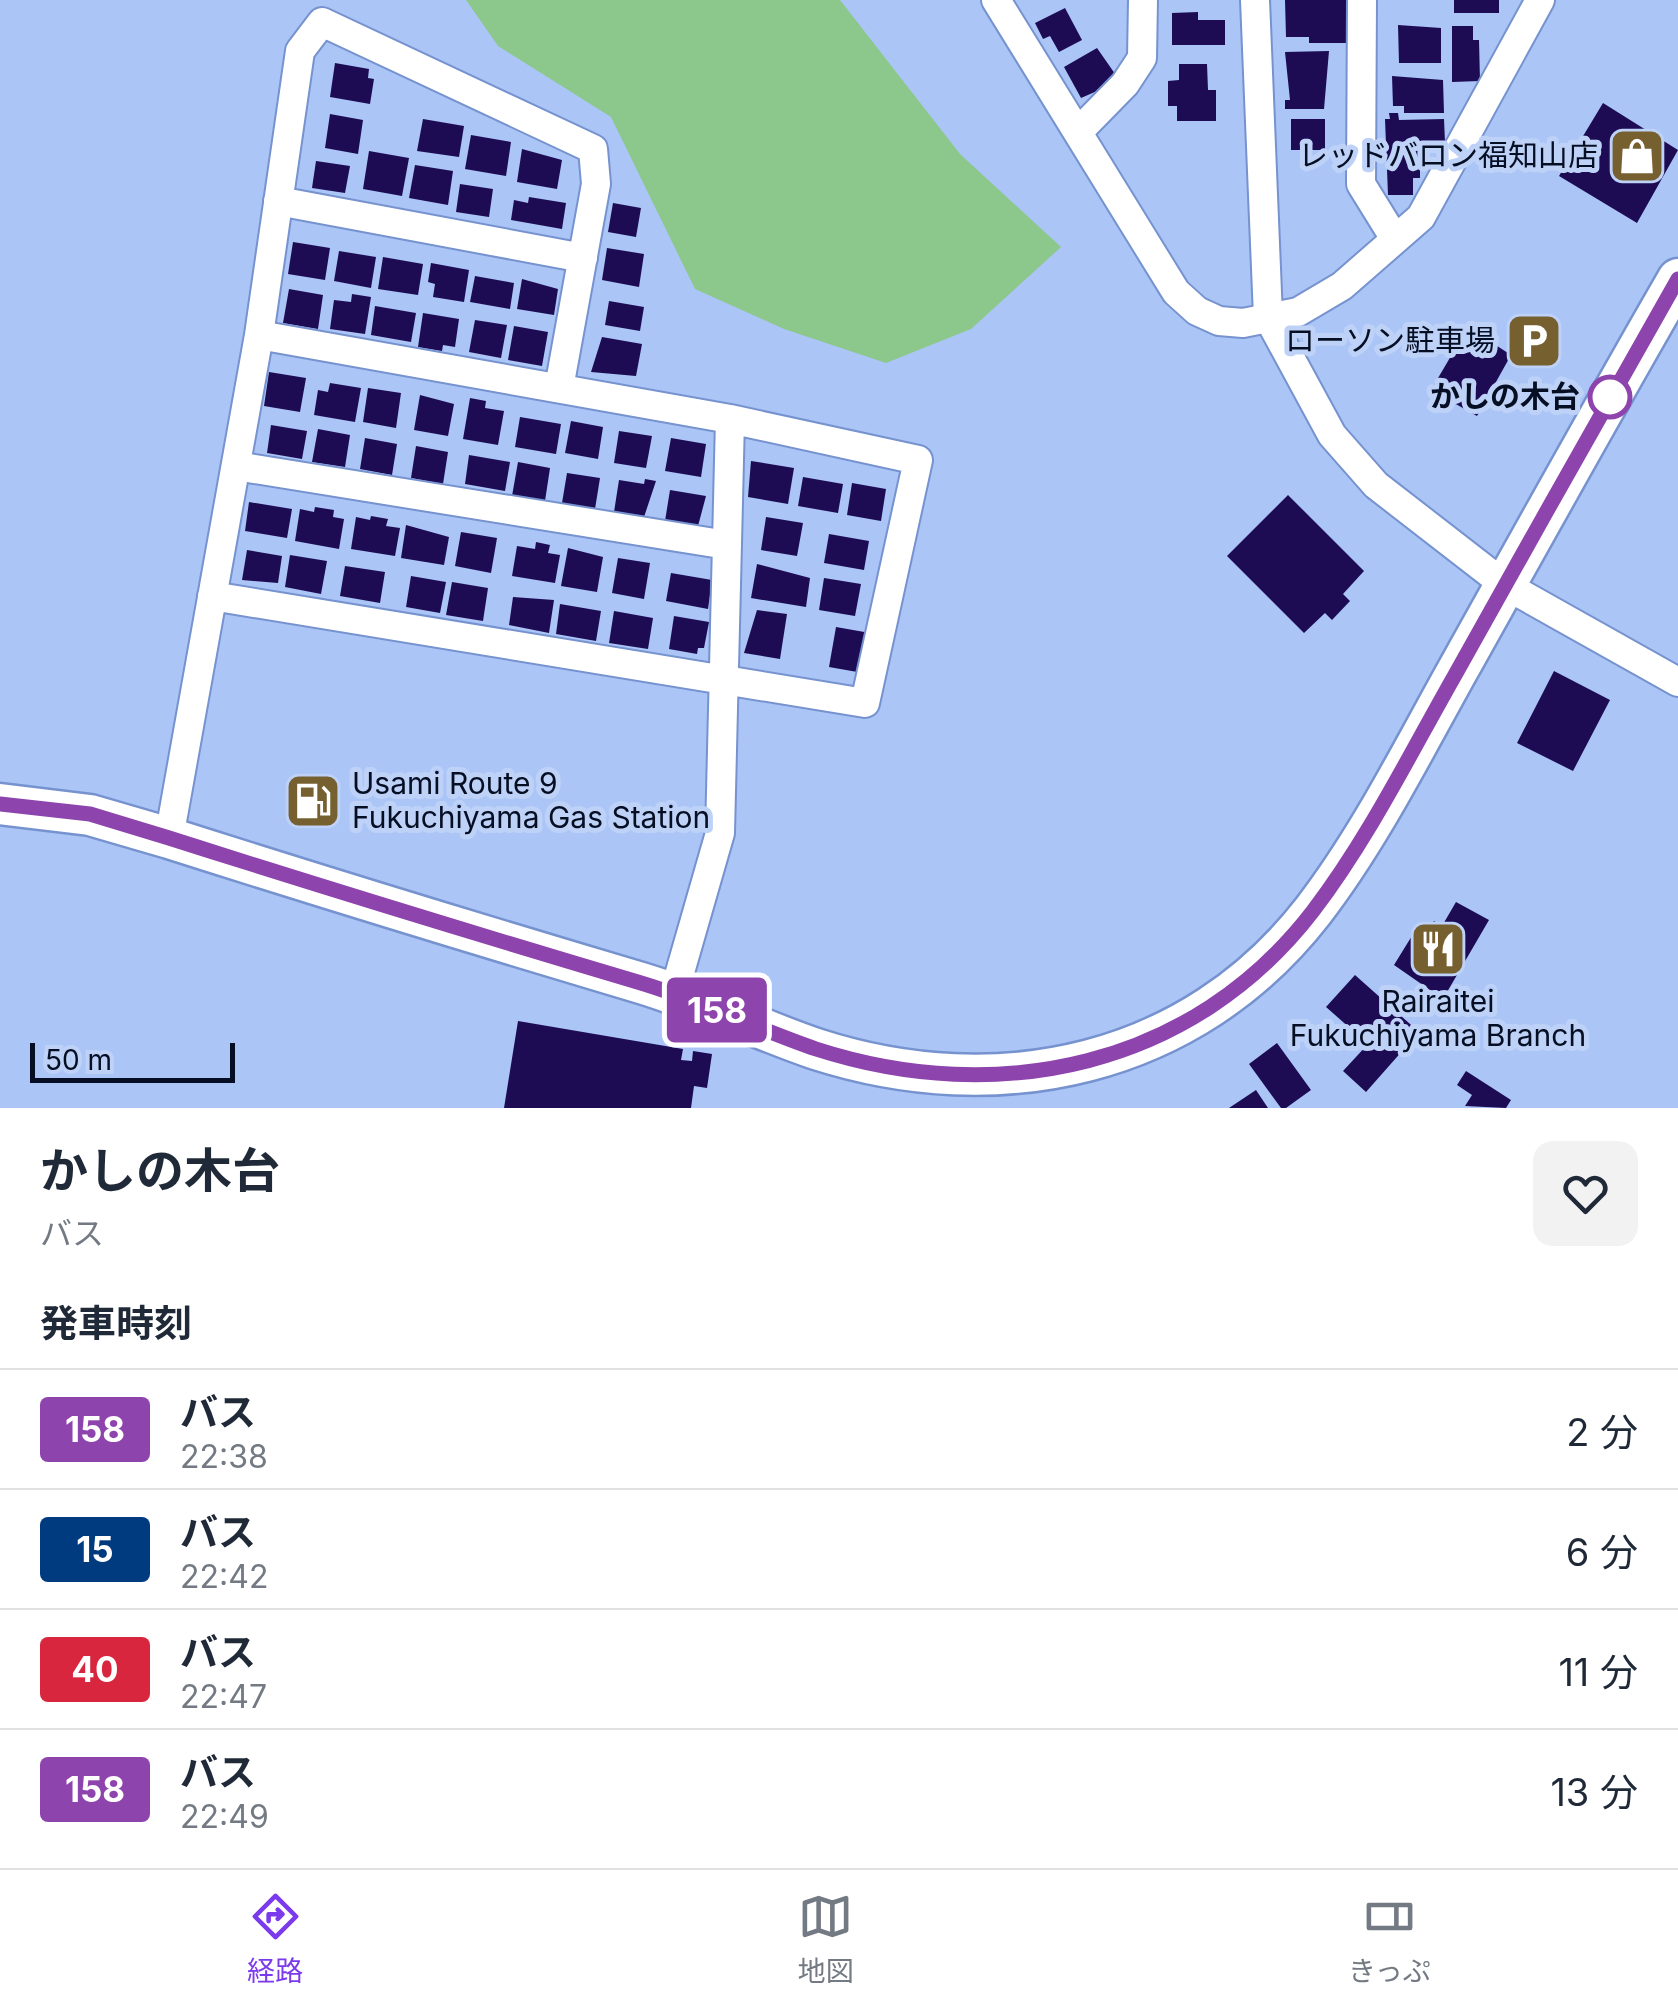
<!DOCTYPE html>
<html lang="ja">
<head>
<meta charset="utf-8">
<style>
	:root { --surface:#fff; --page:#f2f2f3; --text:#1f2937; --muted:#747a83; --line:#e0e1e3; --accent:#7c3aed }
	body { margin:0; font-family:Inter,"Noto Sans JP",sans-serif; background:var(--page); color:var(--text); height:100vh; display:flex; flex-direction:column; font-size:38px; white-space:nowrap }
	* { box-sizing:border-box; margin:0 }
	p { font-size:32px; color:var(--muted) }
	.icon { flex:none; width:55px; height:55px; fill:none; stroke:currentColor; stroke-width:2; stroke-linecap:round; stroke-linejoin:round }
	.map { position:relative; height:1108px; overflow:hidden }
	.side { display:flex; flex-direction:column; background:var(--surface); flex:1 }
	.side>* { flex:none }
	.badge { padding:0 20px; border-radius:8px; font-size:35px; line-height:65px }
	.scale { position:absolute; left:30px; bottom:25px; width:205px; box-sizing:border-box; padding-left:10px; border:5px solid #050e23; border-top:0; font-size:28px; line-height:35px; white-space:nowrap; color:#050e23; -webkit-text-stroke:8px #bed2f8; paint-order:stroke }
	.map>.badge { position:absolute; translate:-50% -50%; box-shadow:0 0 0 5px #fff }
	h2 { padding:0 40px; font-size:38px; line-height:90px }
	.round { display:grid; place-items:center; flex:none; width:105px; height:105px; border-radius:20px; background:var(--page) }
	.overview { display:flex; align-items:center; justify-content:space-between; height:170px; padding:0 40px }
	h1 { font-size:48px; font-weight:700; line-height:75px }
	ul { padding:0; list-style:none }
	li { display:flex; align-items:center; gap:30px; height:120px; padding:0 40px; border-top:2px solid var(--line) }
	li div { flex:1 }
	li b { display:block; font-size:38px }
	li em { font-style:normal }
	li .badge { min-width:110px; font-weight:700; text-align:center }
	.dock { display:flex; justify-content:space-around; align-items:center; height:140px; border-top:2px solid var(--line); background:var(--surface); font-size:28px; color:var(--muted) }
	.dock a { display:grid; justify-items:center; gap:5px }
	.dock .current { color:var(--accent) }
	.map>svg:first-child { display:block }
	.green { fill:#8cc78b }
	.building { fill:#1d0c53 }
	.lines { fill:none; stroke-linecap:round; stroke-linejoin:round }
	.minor-casing { stroke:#7693cf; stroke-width:32 }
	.highway-casing { stroke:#7693cf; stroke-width:45 }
	.minor { stroke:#fff; stroke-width:28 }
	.highway { stroke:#fff; stroke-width:40 }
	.line-casing { stroke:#fff; stroke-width:22 }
	.line { stroke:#8e44ad; stroke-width:15 }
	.stop-dot { fill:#fff; stroke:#8e44ad; stroke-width:5 }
	.labels { text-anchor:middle; stroke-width:10; stroke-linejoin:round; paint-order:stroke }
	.poi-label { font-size:30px; fill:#050e23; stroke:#bed2f8; text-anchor:end }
	.stop-label { font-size:30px; font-weight:bold; fill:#050e23; stroke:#bed2f8; text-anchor:end }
</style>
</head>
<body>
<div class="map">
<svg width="1678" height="1108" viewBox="0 0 1678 1108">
	<rect width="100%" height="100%" fill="#abc5f7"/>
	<path class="green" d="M466 0H840L960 154 1061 247 971 329 886 363 784 329 695 289 611 117 498 46Z"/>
	<path class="building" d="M1285 0H1350V43H1309V37H1286Z
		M1454 0H1499V13H1454Z
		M1065 8 1082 40 1059 52 1050 36 1043 39 1035 23Z
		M1198 12V20H1225V45H1172V13Z
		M1398 25 1441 28V63H1399Z
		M1452 26H1473V40H1479L1480 81 1452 82Z
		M1097 48 1120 81 1081 98 1064 67Z
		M1329 51 1324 109H1285V100H1290L1285 52Z
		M335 63 369 69 368 78 374 79 370 104 330 97Z
		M1179 64H1207L1208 90H1216V121H1177V106H1168V81L1179 80Z
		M1392 76 1443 80 1444 113H1404V106H1393Z
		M1603 103 1678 150 1637 223 1559 176Z
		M1389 113H1398L1399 120 1444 119 1445 142H1420V178H1413V195H1388L1385 119H1390Z
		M330 114 363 120 358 154 325 148Z
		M423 119 464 126 459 157 417 151Z
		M1291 119H1325V150H1291Z
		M471 135 511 142 506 176 465 169Z
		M522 149 562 160 557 189 517 182Z
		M369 151 409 158 402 196 363 189Z
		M316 161 350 166 345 193 312 188Z
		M415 165 453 171 448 205 409 198Z
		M460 184 493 189 489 217 456 212Z
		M529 197 566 203 562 229 511 220 514 200 528 203Z
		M613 203 641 208 636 237 608 232Z
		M293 242 330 248 325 280 288 274Z
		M607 248 644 254 639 287 602 280Z
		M339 251 376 257 371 288 334 281Z
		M383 257 423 264 418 295 378 289Z
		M431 263 469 270 464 302 433 297 435 284 428 282Z
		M475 276 514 283 510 309 470 302Z
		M522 279 558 289 554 315 517 309Z
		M289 289 323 295 318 329 283 323Z
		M352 294 371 297 365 334 330 329 334 300 351 302Z
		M609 301 644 307 640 331 605 325Z
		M375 306 416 313 411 342 371 335Z
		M423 313 459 319 455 347 443 345 442 351 418 347Z
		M475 320 507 325 501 358 469 352Z
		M514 326 548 332 542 366 508 360Z
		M1468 327 1511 355 1477 416 1431 390Z
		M602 337 642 344 636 376 591 372Z
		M269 372 306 378 300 412 264 406Z
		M330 383 361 388 355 422 314 415 318 390 328 392Z
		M368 388 401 393 396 428 363 422Z
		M420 395 454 404 448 436 414 430Z
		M470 398 486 401 485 408 504 411 498 445 463 439Z
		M520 417 561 424 556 454 515 447Z
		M571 421 603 427 598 459 565 453Z
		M271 425 307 431 302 459 267 453Z
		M318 429 350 435 345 467 312 462Z
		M619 431 652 436 646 468 614 463Z
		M365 438 397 444 392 475 360 469Z
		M671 438 706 444 701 477 665 471Z
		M416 446 448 452 443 484 411 478Z
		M469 455 510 462 505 491 465 484Z
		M751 461 794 468 788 504 748 497Z
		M518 462 550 468 545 501 512 496Z
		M567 473 600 478 595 509 562 503Z
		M803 477 843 484 838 513 798 506Z
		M645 479 656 481 644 517 614 512 619 480 644 484Z
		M852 483 886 489 881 521 847 515Z
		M670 490 706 496 698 526 665 521Z
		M1288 495 1364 571 1343 594 1350 601 1332 620 1325 613 1304 633 1227 556Z
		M249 502 292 509 287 538 245 531Z
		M315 507 334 510 333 517 344 519 339 549 295 541 300 509 314 512Z
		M371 516 388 519 386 526 400 528 395 556 351 549 356 517 370 520Z
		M766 517 803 523 797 556 761 550Z
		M406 525 449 537 444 565 401 558Z
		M461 532 497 538 491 573 455 566Z
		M829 534 869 541 864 570 824 563Z
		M536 542 550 545 548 553 560 555 555 583 512 576 517 546 535 549Z
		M568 548 603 557 597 592 561 586Z
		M247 550 282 556 278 583 242 580Z
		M290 555 327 561 321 594 285 587Z
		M618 558 650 563 644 599 612 593Z
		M757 564 810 578 806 607 751 598Z
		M345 566 385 572 380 603 340 596Z
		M671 573 712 580 708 609 666 601Z
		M411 576 446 582 440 613 406 607Z
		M824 578 861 584 855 616 819 610Z
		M452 582 488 588 483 621 446 615Z
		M513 597 554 600 549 633 509 625Z
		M560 604 601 611 596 641 556 634Z
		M757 610 787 614 780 659 744 653Z
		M614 611 653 618 648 649 609 643Z
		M674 616 709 622 704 648H698L697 654 669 649Z
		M836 627 870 633 863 673 829 667Z
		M1554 671 1610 700 1573 771 1517 743Z
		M1456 902 1489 920 1443 999 1394 965 1418 926 1428 932 1434 921 1442 926Z
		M1355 975 1419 1032 1366 1092 1343 1071 1368 1044 1326 1007Z
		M518 1021 683 1049 681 1060 692 1061 693 1051 712 1054 707 1088 694 1086 691 1108H504Z
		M1277 1043 1311 1090 1286 1108H1281L1249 1064Z
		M1466 1071 1511 1100 1506 1108 1465 1106 1472 1095 1457 1085Z
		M1256 1090 1268 1108H1229Z"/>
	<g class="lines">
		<g class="minor-casing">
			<path id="minor" d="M996 0 1176 292 1197 311 1219 321 1243 323 1298 312 1342 286 1421 217 1540 0
				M1255 0 1268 317 1332 435 1376 485 1505 585 1678 682
				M1362 0 1361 184 1395 239
				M1079 131 1125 84 1142 58 1143 0
				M278 201 583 258
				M259 335 730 419 720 833 674 993
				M236 466 727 545
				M212 596 865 703 918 460 730 419
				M169 838 259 335 300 51 322 22 593 149 596 184 559 388"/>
		</g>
		<g class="highway-casing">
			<path id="highway" d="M0 804 90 815 169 838C326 888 483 936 641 983 701 1001 757 1029 816 1049 999 1108 1192 1067 1313 911 1370 837 1414 748 1460 666 1532 537 1604 407 1678 279"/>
		</g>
		<use href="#minor" class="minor"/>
		<use href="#highway" class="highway"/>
	</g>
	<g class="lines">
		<g class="line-casing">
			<path id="line" d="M0 804 90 814 169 838C326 888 483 936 641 983 701 1001 757 1029 816 1049 999 1108 1193 1067 1313 911 1368 839 1410 754 1455 675 1529 543 1603 410 1678 279"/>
		</g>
		<use href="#line" class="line"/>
	</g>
	<defs>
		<g id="shop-square" transform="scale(2.875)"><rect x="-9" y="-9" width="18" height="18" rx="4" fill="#776030" stroke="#bed2f8"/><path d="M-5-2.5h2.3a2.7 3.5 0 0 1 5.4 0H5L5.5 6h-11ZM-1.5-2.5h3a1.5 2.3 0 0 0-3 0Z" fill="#fff"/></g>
		<g id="parking-square" transform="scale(2.875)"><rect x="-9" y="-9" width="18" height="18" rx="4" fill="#776030" stroke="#bed2f8"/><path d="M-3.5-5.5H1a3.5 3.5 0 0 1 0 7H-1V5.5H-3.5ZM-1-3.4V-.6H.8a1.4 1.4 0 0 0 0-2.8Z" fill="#fff"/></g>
		<g id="fuel-square" transform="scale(2.875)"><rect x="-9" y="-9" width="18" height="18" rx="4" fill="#776030" stroke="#bed2f8"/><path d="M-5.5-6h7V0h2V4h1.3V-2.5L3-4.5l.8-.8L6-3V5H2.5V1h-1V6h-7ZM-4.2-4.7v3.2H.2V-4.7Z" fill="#fff"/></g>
		<g id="restaurant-square" transform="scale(2.875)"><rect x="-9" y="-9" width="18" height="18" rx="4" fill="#776030" stroke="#bed2f8"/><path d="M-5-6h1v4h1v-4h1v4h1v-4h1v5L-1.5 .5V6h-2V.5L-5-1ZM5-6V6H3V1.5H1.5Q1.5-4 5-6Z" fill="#fff"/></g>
	</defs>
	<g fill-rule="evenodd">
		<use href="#shop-square" x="1637" y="156"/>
		<use href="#parking-square" x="1534" y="341"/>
		<use href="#fuel-square" x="313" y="801"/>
		<use href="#restaurant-square" x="1438" y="949"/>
	</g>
	<circle class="stop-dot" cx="1610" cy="397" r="20"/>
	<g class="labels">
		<g class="poi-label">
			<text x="1598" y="166">レッドバロン福知山店</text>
			<text x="1495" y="351">ローソン駐車場</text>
			<text x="352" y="794" text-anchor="start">Usami Route 9<tspan x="352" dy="34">Fukuchiyama Gas Station</tspan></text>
			<text x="1438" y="1012" text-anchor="middle">Rairaitei<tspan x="1438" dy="34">Fukuchiyama Branch</tspan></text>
		</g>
		<g class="stop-label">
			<text x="1580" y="407">かしの木台</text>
		</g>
	</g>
</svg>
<div class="scale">50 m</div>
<b class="badge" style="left:717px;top:1010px;background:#8e44ad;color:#fff">158</b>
</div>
<section class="side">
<div class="overview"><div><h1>かしの木台</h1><p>バス</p></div><a class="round"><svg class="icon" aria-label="heart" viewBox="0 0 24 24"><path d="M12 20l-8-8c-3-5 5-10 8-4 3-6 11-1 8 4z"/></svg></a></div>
<h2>発車時刻</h2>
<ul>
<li><span class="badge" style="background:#8e44ad;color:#fff">158</span><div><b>バス</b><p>22:38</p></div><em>2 分</em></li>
<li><span class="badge" style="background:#003b80;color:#fff">15</span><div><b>バス</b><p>22:42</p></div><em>6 分</em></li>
<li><span class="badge" style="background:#d7263d;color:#fff">40</span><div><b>バス</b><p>22:47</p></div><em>11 分</em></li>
<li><span class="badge" style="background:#8e44ad;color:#fff">158</span><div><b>バス</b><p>22:49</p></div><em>13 分</em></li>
</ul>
</section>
<nav class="dock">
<a class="current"><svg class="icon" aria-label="directions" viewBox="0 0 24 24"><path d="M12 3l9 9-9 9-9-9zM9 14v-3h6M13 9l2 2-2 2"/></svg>経路</a>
<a><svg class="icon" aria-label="map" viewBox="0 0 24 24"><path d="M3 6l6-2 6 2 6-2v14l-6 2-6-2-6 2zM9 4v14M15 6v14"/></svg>地図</a>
<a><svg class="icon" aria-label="tickets" viewBox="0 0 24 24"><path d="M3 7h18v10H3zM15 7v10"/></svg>きっぷ</a>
</nav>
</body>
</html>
